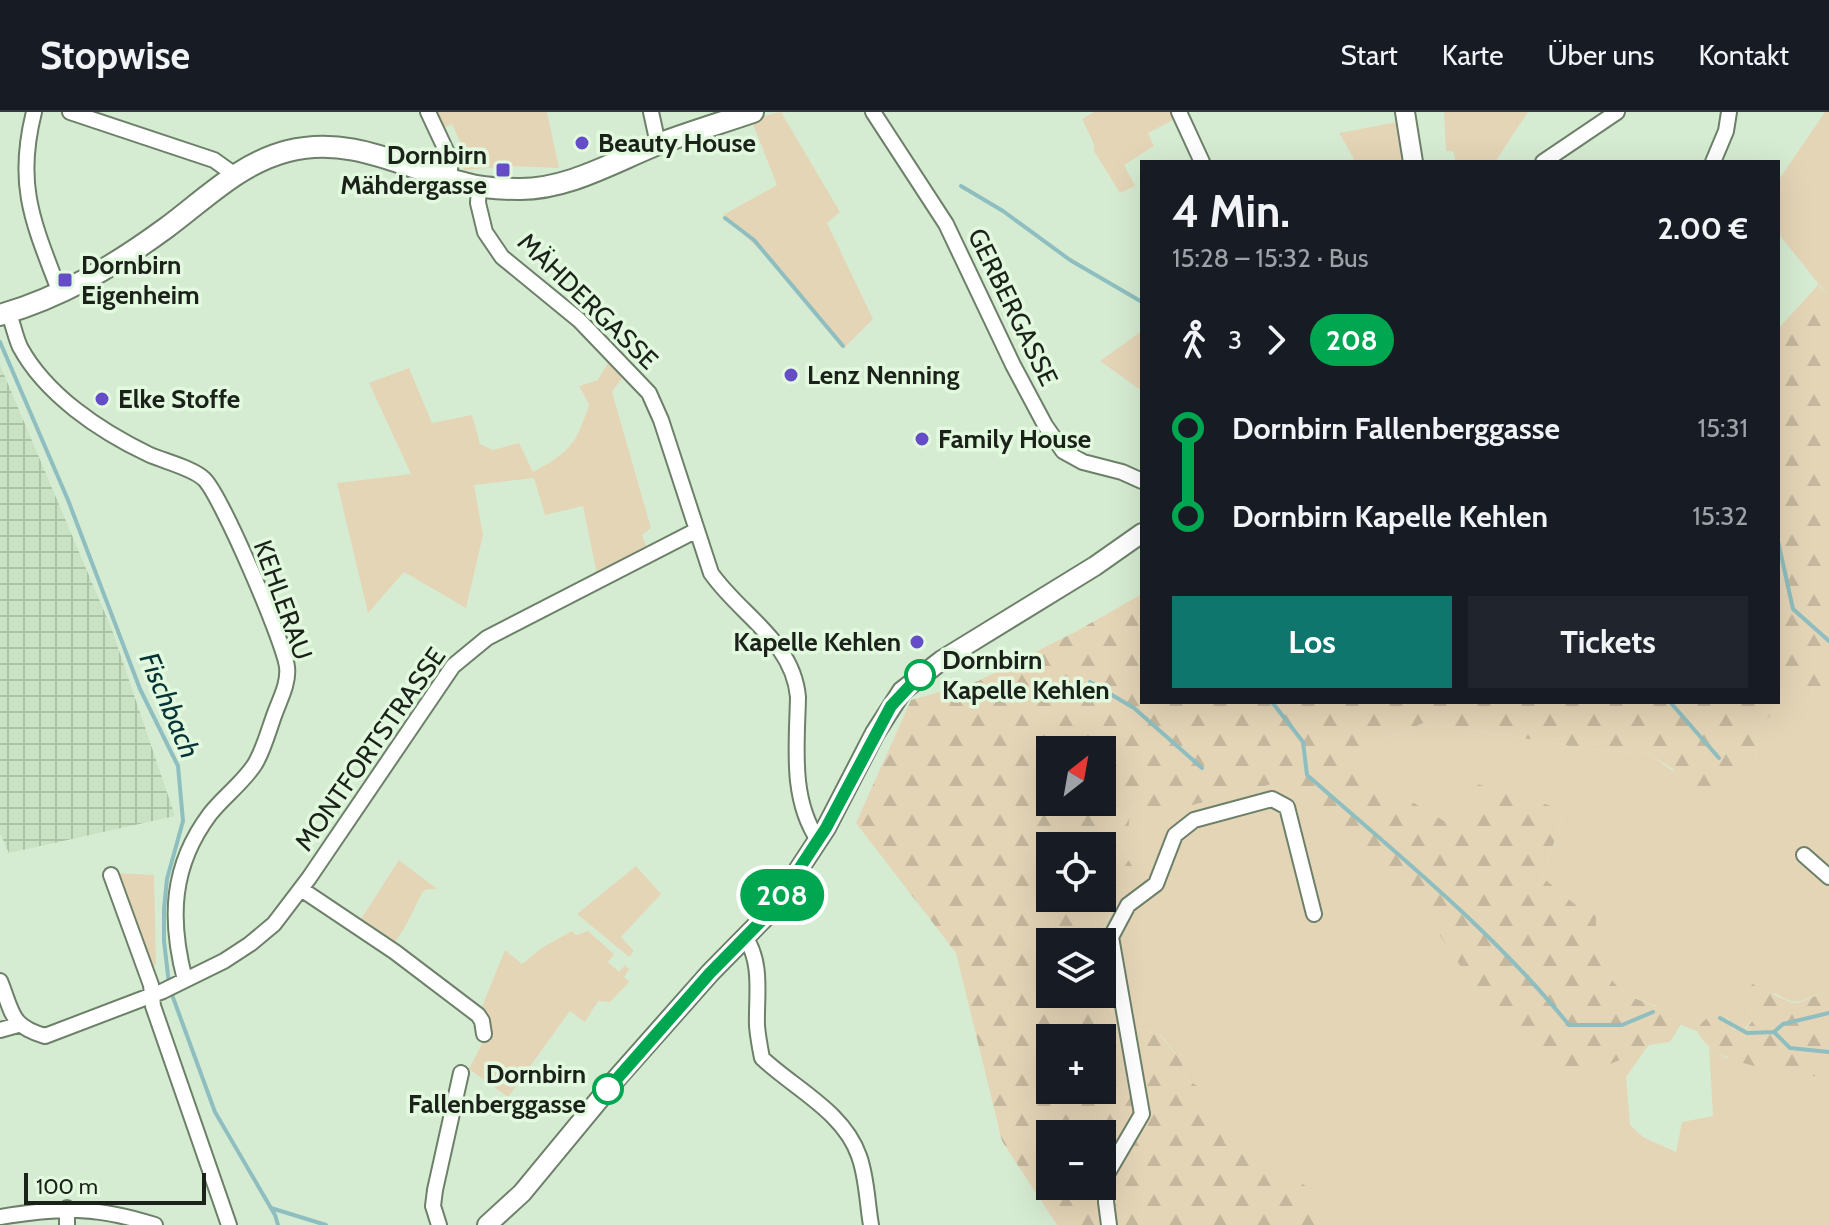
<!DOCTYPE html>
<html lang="de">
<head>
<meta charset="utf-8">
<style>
	:root { --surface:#171b24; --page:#20242c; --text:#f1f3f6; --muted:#9ea1a6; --line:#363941; --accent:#0f766e }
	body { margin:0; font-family:Cabin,sans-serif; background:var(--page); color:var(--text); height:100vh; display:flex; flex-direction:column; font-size:30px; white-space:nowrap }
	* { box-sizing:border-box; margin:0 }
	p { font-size:26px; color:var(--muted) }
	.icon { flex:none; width:44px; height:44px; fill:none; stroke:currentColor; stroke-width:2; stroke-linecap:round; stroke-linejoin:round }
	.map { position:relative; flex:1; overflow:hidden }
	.details { position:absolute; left:1140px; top:48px; width:640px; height:544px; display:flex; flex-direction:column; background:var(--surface); border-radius:0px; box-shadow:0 8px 32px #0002 }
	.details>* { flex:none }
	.badge { padding:0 16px; border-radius:26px; font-size:28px; line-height:52px }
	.needle { width:52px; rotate:31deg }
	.tools { position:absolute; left:1036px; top:624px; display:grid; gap:16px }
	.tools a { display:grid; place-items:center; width:80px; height:80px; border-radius:0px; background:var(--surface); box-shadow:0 8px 32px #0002; font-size:40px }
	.scale { position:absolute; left:24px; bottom:20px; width:182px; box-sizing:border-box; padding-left:8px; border:4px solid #1a2219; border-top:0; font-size:22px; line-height:28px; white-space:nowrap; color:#1a2219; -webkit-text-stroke:6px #e3f9df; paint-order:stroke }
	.map>.badge { position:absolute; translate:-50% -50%; box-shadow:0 0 0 4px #fff }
	.legs { display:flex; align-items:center; gap:12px; height:88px; padding:0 32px; font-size:26px }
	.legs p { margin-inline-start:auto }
	.overview { display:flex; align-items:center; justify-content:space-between; height:136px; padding:0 32px }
	h1 { font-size:44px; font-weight:700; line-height:60px }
	.button { display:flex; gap:16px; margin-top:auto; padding:16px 32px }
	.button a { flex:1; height:92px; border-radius:0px; background:var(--accent); color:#fff; font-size:32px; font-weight:700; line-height:92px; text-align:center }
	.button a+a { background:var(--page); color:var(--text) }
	ul { padding:0 32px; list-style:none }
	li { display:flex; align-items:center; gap:28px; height:88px; font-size:30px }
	li i { display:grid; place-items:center; width:12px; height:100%; margin:0 10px; background:currentColor }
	li i::after { content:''; width:20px; height:20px; margin:-10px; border:6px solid; border-radius:50%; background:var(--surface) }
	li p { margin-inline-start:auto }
	li:first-child i { background:linear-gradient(#0000 50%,currentColor 0) }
	li:last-child i { background:linear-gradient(currentColor 50%,#0000 0) }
	header { display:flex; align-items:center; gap:48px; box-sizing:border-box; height:112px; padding:0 40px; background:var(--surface); border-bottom:2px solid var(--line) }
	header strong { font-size:38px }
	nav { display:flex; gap:44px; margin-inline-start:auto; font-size:28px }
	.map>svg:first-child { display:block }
	.industrial { fill:url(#industrial-grid) }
	.green { fill:#e5d5b7 }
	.forest { fill:url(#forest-firs); fill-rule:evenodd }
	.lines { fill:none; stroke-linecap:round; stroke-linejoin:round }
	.stream { stroke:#8ebebf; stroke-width:4 }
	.minor-casing { stroke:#6d8069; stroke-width:18 }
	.tertiary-casing { stroke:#6d8069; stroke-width:22 }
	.secondary-casing { stroke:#6d8069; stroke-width:24 }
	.minor { stroke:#fff; stroke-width:14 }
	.tertiary { stroke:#fff; stroke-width:18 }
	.secondary { stroke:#fff; stroke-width:20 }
	.line-1-casing { stroke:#fff; stroke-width:18 }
	.line-1 { stroke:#00a650; stroke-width:12 }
	.poi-dot { fill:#644dc6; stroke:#e3f9df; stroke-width:3 }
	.stop-1-dot { fill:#fff; stroke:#00a650; stroke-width:4 }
	.labels { text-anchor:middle; stroke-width:7; stroke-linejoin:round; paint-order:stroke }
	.poi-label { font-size:26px; font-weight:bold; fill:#1a2219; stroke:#e3f9df; text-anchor:start }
	.street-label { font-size:26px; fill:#1a2219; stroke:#e3f9df }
	.stop-label { font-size:26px; font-weight:bold; fill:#1a2219; stroke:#e3f9df; text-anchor:start }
	.water-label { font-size:28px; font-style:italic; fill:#043436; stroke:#e3f9df }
</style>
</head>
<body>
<header>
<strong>Stopwise</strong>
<nav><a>Start</a><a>Karte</a><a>Über uns</a><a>Kontakt</a></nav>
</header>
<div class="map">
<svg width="1829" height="1113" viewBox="0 0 1829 1113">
	<defs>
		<pattern id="industrial-grid" width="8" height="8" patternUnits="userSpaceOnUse" patternTransform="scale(2)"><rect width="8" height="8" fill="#c8e2c3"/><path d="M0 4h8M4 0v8" fill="none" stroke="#abc2a7"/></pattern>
		<pattern id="forest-firs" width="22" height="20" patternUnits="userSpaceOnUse" patternTransform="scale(2)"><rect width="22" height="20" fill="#e5d5b7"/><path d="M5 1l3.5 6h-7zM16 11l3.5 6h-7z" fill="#c4b79d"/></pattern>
	</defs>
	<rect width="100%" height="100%" fill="#d6ecd2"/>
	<path class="industrial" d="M0 253 112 518 175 704 9 741 0 721Z"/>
	<path class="green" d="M435 0H547L559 56 512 54 464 58 462 53 469 49 452 12 441 17Z
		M781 0 840 100 827 111 873 207 843 237 762 140 723 103 777 73 751 7Z
		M1094 0H1171L1175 7 1148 21 1154 34 1124 53 1135 74 1120 81 1094 39V32L1082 7Z
		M1444 0H1528L1495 50H1456L1453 39H1446Z
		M1825 0H1829V185L1778 121V69Z
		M1397 10 1403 50H1349L1354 47 1339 21Z
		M1142 219V279L1100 249Z
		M609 249 624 263 612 280 651 416 642 423 646 434 597 462 583 394 545 403 534 366 474 373 483 423 466 496 404 460 368 501 337 371 411 362 369 271 409 256 432 311 472 303 480 332 493 338 519 331 533 360C570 340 577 331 589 292L579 274 598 268Z
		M1789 580H1809L1829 587V879C1801 885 1802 899 1775 881L1747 892 1753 907 1743 918 1733 916 1728 906 1700 913 1697 919 1666 907 1657 894C1608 881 1594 852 1596 804L1590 797 1577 794 1542 765 1565 698 1461 719 1362 660 1350 641 1426 610 1588 637 1648 642 1704 680 1720 681 1755 654 1757 620Z
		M1276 671 1415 786 1483 888 1620 947 1645 938 1626 965 1630 1013 1643 1025 1676 1040 1682 1010 1713 1004 1709 935 1726 946 1829 967V1113H1331L1309 1076 1225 1032 1209 981 1186 967 1183 951 1161 923 1114 911 1102 830H1100C1098 819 1107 811 1110 801 1122 767 1126 731 1131 695L1162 701Z
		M399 748 437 777C433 778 428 776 424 779 420 781 406 820 393 831L359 810Z
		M636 754 661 782 621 825 634 839 629 845 577 802Z
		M114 761 154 763 156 853 148 856Z
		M572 819 576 823 588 819 614 842 608 850 619 860 625 853 629 857 624 865 629 870 610 890 598 889 585 910 570 899 508 985 469 957 489 918 481 897 505 838 522 852 543 835Z"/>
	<path class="forest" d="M1818 173 1829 185V587L1809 580H1789L1757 620 1755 654 1740 672 1720 681 1680 680 1673 657 1648 642 1588 637 1426 610 1350 641 1362 660 1461 719 1477 672 1565 698 1542 765 1577 794 1590 797 1596 804C1595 844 1604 875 1644 890 1650 893 1656 894 1662 896L1666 907 1681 912 1670 930 1649 933 1645 938 1585 962 1563 954 1483 888 1415 786 1276 671 1162 701 1131 695 1125 743 1137 761C1127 777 1098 812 1100 830H1050V882H1102V844L1114 911 1160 923 1183 951 1186 967 1209 981 1225 1032 1310 1076 1331 1113H1057L1002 1029 956 841 856 711 911 588 978 569 1075 520 1142 482V590H1778V217ZM1050 638H1102V690H1050ZM1050 734H1102V786H1050ZM1050 926H1102V978H1050ZM1050 1022H1102V1074H1050Z
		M1753 872C1762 876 1789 892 1797 891 1808 889 1817 881 1829 879V967C1791 958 1715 958 1697 919 1702 907 1712 902 1724 902L1733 917C1744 921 1748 916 1753 907L1747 892 1740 883Z"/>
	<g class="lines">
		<path class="stream" d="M961 74 1003 99 1070 148 1142 190
			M725 106 754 128 843 234
			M0 230 68 388 140 577 178 654 183 709 167 767 164 797V829L169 872
			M1778 429 1793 497 1829 529
			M1090 570 1134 596 1202 656
			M1272 590 1303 630 1307 663C1398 743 1492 818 1569 913H1622L1653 900
			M1670 590 1719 646
			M171 880 215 1000 275 1103 278 1113
			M1720 906 1747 921 1774 920 1783 912 1829 901
			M1774 920 1790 936 1829 940
			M271 1096 326 1113"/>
		<g class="minor-casing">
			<path id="minor" d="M34 0C15 75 34 112 60 181
				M70 0 214 48 235 63
				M428 0 451 49 449 66
				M651 0 658 32
				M873 0 946 112 1013 253 1045 313 1063 339 1083 350 1122 360 1142 369
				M1179 0 1202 50
				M1543 50 1617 0
				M1713 50 1726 19 1729 0
				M479 74 478 91 485 120 502 145 579 208 649 281 661 308 711 461C740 503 793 529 798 585 797 634 790 686 818 728
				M8 200C13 211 15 224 20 235 46 283 100 319 148 342 163 349 193 356 204 367 221 383 284 530 287 555 289 571 280 587 275 601 269 617 264 637 255 652 243 671 224 684 210 702 171 754 169 807 185 868
				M1804 743 1829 765
				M111 763 151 873 153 894 229 1113
				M301 777 395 840 478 903 482 909 484 922
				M745 825C763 851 756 884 757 914 758 925 760 936 762 946 795 977 844 1000 859 1044 867 1066 867 1090 871 1113
				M0 869C13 901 10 914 45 924L163 879 224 849 250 832 274 812 309 766 453 554 487 526 695 419
				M0 918 18 913
				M0 1105C60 1095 96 1094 155 1113
				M67 1113V1096
				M439 1113 433 1094 435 1078 461 961
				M1109 1113 1106 1090 1107 1062 1142 1002 1111 825 1128 793 1156 772 1175 723 1194 708 1272 687 1287 695 1314 802"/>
		</g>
		<g class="tertiary-casing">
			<path id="tertiary" d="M1405 0 1413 50
				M487 1113 522 1081 617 966 710 861 772 798 826 716 875 621 902 579 942 548 1095 454 1142 421"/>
		</g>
		<g class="secondary-casing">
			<path id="secondary" d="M0 203C62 185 114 154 166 116 204 88 240 51 288 39 352 23 404 56 464 71 481 76 500 77 518 77 566 78 612 51 656 33 687 21 721 11 753 0"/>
		</g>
		<use href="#minor" class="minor"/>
		<use href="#tertiary" class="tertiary"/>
		<use href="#secondary" class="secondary"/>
	</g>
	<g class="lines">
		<g class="line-1-casing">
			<path id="line-1" d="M608 977 710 861 772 798 826 716 891 594 920 563"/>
		</g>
		<use href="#line-1" class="line-1"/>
	</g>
	<g class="poi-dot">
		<circle cx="582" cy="31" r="8"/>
		<rect x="495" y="50" width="16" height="16" rx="4"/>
		<rect x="57" y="160" width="16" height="16" rx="4"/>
		<circle cx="791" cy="263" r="8"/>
		<circle cx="102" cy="287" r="8"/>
		<circle cx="922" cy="327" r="8"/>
		<circle cx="917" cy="530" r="8"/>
	</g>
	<g class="stop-1-dot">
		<circle cx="920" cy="563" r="14"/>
		<circle cx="608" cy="977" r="14"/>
	</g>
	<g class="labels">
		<g class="poi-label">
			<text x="598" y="40">Beauty House</text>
			<text x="487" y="52" text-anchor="end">Dornbirn<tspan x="487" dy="30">Mähdergasse</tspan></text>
			<text x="81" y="162">Dornbirn<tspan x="81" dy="30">Eigenheim</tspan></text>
			<text x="807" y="272">Lenz Nenning</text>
			<text x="118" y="296">Elke Stoffe</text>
			<text x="938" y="336">Family House</text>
			<text x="901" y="539" text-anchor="end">Kapelle Kehlen</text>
		</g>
		<g class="street-label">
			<text transform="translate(588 189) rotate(44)" y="9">MÄHDERGASSE</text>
			<text transform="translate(1013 195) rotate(64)" y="9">GERBERGASSE</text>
			<text transform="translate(283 488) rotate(70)" y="9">KEHLERAU</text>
			<text transform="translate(370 637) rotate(-55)" y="9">MONTFORTSTRASSE</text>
		</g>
		<g class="stop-label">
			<text x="942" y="557">Dornbirn<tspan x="942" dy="30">Kapelle Kehlen</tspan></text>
			<text x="586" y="971" text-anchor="end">Dornbirn<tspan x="586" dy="30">Fallenberggasse</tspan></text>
		</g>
		<g class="water-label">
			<text transform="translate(170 593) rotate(67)" y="10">Fischbach</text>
		</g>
	</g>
</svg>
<div class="tools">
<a><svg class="needle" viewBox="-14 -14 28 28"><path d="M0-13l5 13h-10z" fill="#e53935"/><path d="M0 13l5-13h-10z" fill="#9ea1a6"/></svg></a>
<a><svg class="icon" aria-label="locate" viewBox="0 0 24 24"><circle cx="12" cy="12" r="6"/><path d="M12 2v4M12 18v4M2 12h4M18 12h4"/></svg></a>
<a><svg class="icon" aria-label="layers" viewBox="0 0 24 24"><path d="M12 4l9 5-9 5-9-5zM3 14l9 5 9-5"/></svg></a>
<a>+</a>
<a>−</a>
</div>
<div class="scale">100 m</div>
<b class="badge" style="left:782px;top:783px;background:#00a650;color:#fff">208</b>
<section class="details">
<div class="overview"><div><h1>4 Min.</h1><p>15:28 – 15:32 · Bus</p></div><b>2.00 €</b></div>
<div class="legs"><svg class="icon" aria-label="walk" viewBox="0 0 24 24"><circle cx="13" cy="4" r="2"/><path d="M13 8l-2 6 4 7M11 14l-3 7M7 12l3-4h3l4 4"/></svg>3<svg class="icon" aria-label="forward" viewBox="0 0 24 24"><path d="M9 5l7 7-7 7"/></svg><b class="badge" style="background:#00a650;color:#fff">208</b></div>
<ul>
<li><i style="color:#00a650"></i><b>Dornbirn Fallenberggasse</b><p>15:31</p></li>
<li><i style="color:#00a650"></i><b>Dornbirn Kapelle Kehlen</b><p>15:32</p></li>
</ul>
<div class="button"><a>Los</a><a>Tickets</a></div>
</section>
</div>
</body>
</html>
